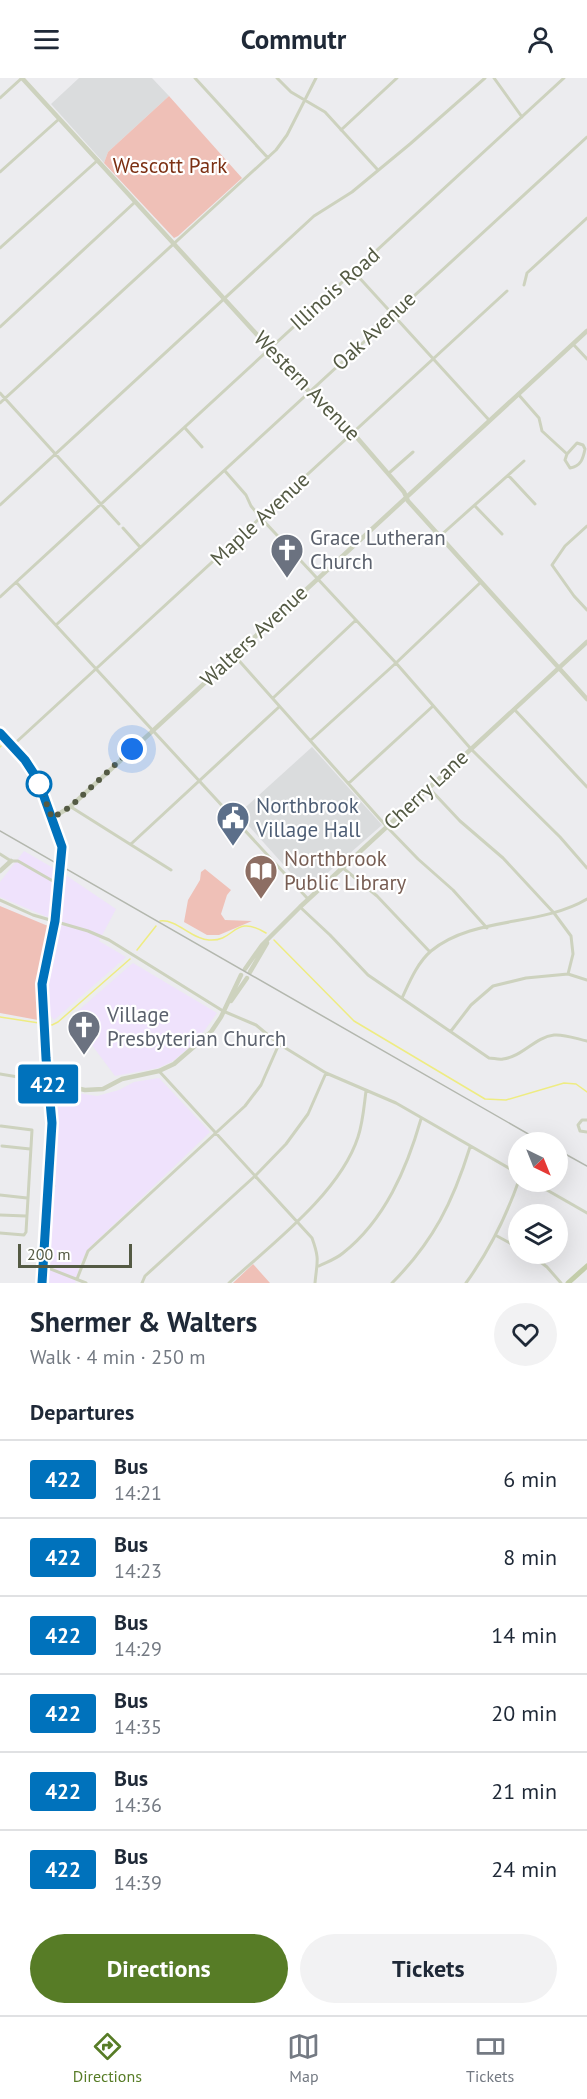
<!DOCTYPE html>
<html lang="en">
<head>
<meta charset="utf-8">
<style>
	:root { --surface:#fff; --page:#f2f2f3; --text:#1f2937; --muted:#747a83; --line:#e0e1e3; --accent:#577c26 }
	body { margin:0; font-family:"PT Sans",sans-serif; background:var(--page); color:var(--text); height:100vh; display:flex; flex-direction:column; font-size:22px; white-space:nowrap }
	* { box-sizing:border-box; margin:0 }
	p { font-size:20px; color:var(--muted) }
	.icon { flex:none; width:33px; height:33px; fill:none; stroke:currentColor; stroke-width:2; stroke-linecap:round; stroke-linejoin:round }
	.map { position:relative; height:1205px; overflow:hidden }
	.panel { display:flex; flex-direction:column; background:var(--surface); flex:1 }
	.panel>* { flex:none }
	.badge { padding:0 12px; border-radius:4px; font-size:21px; line-height:39px }
	.needle { width:39px; rotate:137deg }
	.buttons { position:absolute; left:508px; top:1054px; display:grid; gap:12px }
	.buttons a { display:grid; place-items:center; width:60px; height:60px; border-radius:50%; background:var(--surface); box-shadow:0 6px 24px #0002; font-size:30px }
	.scale { position:absolute; left:18px; bottom:15px; width:114px; box-sizing:border-box; padding-left:6px; border:3px solid #545a44; border-top:0; font-size:16px; line-height:21px; white-space:nowrap; color:#545a44; -webkit-text-stroke:4px #fff; paint-order:stroke }
	.you { position:absolute; width:30px; height:30px; margin:-15px; border:4px solid #fff; border-radius:50%; background:#1a73e8; box-shadow:0 0 0 9px #1a73e833 }
	.map>.badge { position:absolute; translate:-50% -50%; box-shadow:0 0 0 3px #fff }
	h2 { padding:0 30px; font-size:22px; line-height:54px }
	.round { display:grid; place-items:center; flex:none; width:63px; height:63px; border-radius:32px; background:var(--page) }
	.head { display:flex; align-items:center; justify-content:space-between; height:102px; padding:0 30px }
	h1 { font-size:28px; font-weight:700; line-height:45px }
	.cta { display:flex; gap:12px; margin-top:auto; padding:12px 30px }
	.cta a { flex:1; height:69px; border-radius:36px; background:var(--accent); color:#fff; font-size:24px; font-weight:700; line-height:69px; text-align:center }
	.cta a+a { background:var(--page); color:var(--text) }
	ul { padding:0; list-style:none }
	li { display:flex; align-items:center; gap:18px; height:78px; padding:0 30px; border-top:2px solid var(--line) }
	li div { flex:1 }
	li b { display:block; font-size:22px }
	li em { font-style:normal }
	li .badge { min-width:66px; font-weight:700; text-align:center }
	header { display:flex; justify-content:space-between; align-items:center; height:78px; padding:0 30px; background:var(--surface); font-size:27px; font-weight:700 }
	.menu { display:flex; justify-content:space-around; align-items:center; height:84px; border-top:2px solid var(--line); background:var(--surface); font-size:16px; color:var(--muted) }
	.menu a { display:grid; justify-items:center; gap:3px }
	.menu .current { color:var(--accent) }
	.map>svg:first-child { display:block }
	.commercial { fill:#efe2fc }
	.education { fill:#dadcdd }
	.green { fill:#efc0b7 }
	.lines { fill:none; stroke-linecap:round; stroke-linejoin:round }
	.stream { stroke:#eeec82; stroke-width:1.5 }
	.minor { stroke:#cdd2be; stroke-width:3 }
	.tertiary { stroke:#cdd2be; stroke-width:4.5 }
	.secondary { stroke:#cfd6bd; stroke-width:4.5 }
	.primary { stroke:#c3cdaa; stroke-width:5 }
	.rail { stroke:#b3b7ae; stroke-width:1.5 }
	.line-casing { stroke:#fff; stroke-width:14 }
	.line { stroke:#0072bc; stroke-width:9 }
	.walk { stroke:#545a44; stroke-width:6; stroke-dasharray:0 10.8 }
	.stop-dot { fill:#fff; stroke:#0072bc; stroke-width:3 }
	.labels { text-anchor:middle; stroke-width:4.5; stroke-linejoin:round; paint-order:stroke }
	.park-label { font-size:21px; fill:#7c3013; stroke:#fff }
	.street-label { font-size:21px; fill:#545a44; stroke:#fff }
	.worship-label { font-size:21px; fill:#5b616d; stroke:#fff; text-anchor:start }
	.service-label { font-size:21px; fill:#4e5e75; stroke:#fff; text-anchor:start }
	.education-label { font-size:21px; fill:#785e54; stroke:#fff; text-anchor:start }
</style>
</head>
<body>
<header><svg class="icon" aria-label="menu" viewBox="0 0 24 24"><path d="M4 6h16M4 12h16M4 18h16"/></svg>Commutr<svg class="icon" aria-label="person" viewBox="0 0 24 24"><circle cx="12" cy="8" r="4"/><path d="M4 21q1-7 8-7t8 7"/></svg></header>
<div class="map">
<svg width="587" height="1205" viewBox="0 0 587 1205">
	<rect width="100%" height="100%" fill="#ececef"/>
	<path class="commercial" d="M24 773 67 798 116 831 99 863 126 879 54 942 47 933 48 887 60 842 45 838 0 819V804Z
		M133 885 217 935 197 963 173 983 158 990 115 998 71 939Z
		M159 1000 210 1054 88 1171 80 1186 75 1205H46L56 1079 54 1013 58 1012 97 1018 119 1012 134 1004Z"/>
	<path class="education" d="M79 0H152L169 18 108 74 104 85 51 26Z
		M312 669 382 747 307 813 238 736Z"/>
	<path class="green" d="M169 18 242 100 178 158 174 160 104 85 108 74Z
		M205 791 231 812 227 817 221 836 225 842 252 843 219 857H207L184 844 188 822 200 802 201 794Z
		M0 828 48 848 36 909 38 942 0 935Z
		M253 1186 270 1205H233Z"/>
	<g class="lines">
		<path class="stream" d="M0 669 1 668
			M160 843C177 841 191 861 209 862 236 864 233 835 266 855
			M274 862 354 943 485 1021 506 1022 564 1005 576 1006 587 1014
			M137 872 156 848
			M0 939 52 947 58 944 130 881"/>
		<path class="minor" d="M195 0 268 80
			M277 0 291 14 325 34 377 91
			M494 0 522 39
			M0 20 22 0
			M341 52 397 0
			M0 94 59 41
			M0 170 98 82
			M355 195 489 342
			M524 207 527 195 587 140
			M0 249 134 125
			M573 266 587 281
			M0 315 119 446
			M518 316 539 340 542 353 567 376 565 382 570 390C581 388 583 381 585 371L583 367 577 365 567 376
			M0 325 276 72 287 57 316 0
			M185 350 202 369
			M225 393 246 417 251 428 261 440 396 585 471 671 560 759 587 790
			M389 395 413 374
			M508 397 535 426
			M0 427 314 138 352 114 410 66 485 0
			M475 428 502 456
			M587 448 565 468 552 487 574 518 587 532
			M123 450 140 469
			M440 458 524 383
			M16 504 308 821
			M0 519 564 0
			M56 547 587 59
			M234 577 387 749 418 781 453 812 487 850
			M273 620 356 542
			M514 631 587 709
			M311 662 396 585 481 504
			M12 668 507 213
			M349 705 433 628
			M429 710 460 743 503 780 554 835 571 858 573 876 568 896
			M71 729 171 792
			M131 766 279 629
			M0 776 11 783H18L58 806
			M343 790 377 818 430 874
			M0 822 33 837 88 853 109 862 223 933 256 947 279 966 326 995 396 1025 519 1096
			M300 829 330 857 368 897 489 980C493 980 499 982 503 981 522 979 535 959 554 957 565 956 577 961 587 963
			M402 920C409 905 417 885 431 873 473 838 540 849 587 821
			M451 953 471 927 493 908 526 900 568 896 587 902
			M159 993 312 1160C320 1182 317 1183 315 1205
			M0 996 48 1004
			M587 1042H582L578 1047 580 1053 587 1054
			M2 1068 30 1071
			M533 1104 587 1135
			M0 1117 27 1120
			M0 1137 26 1138
			M0 1155 24 1157 26 1154 32 1052 1 1048
			M497 1158 519 1170
			M530 1176 547 1189 561 1205
			M43 1188 86 1205
			M319 1188C327 1184 336 1181 343 1175 385 1142 407 1090 421 1041
			M77 1201 88 1173 245 1028 261 1007 279 966
			M142 1205 145 1198 255 1098 286 1066 308 1036 326 995
			M229 1205C272 1166 340 1115 358 1059 363 1044 364 1028 366 1013
			M392 1205C433 1164 453 1124 470 1069
			M466 1205C489 1173 506 1139 519 1102"/>
		<path class="tertiary" d="M22 0 326 332 353 355 404 414 408 423 587 621
			M52 740 70 729 587 253
			M0 793 11 783
			M245 891 262 867 300 829 587 564
			M250 894 267 865
			M231 923 247 900
			M48 1004 85 1012 103 1011 122 1001 159 993 174 986 211 954 221 939 241 897"/>
		<path class="secondary" d="M0 655 25 682 38 702 62 769 55 844 42 906 46 980 52 1045 50 1099 47 1108 49 1116
			M52 1030V1014L56 1010 69 1008
			M42 1205 49 1116 53 1108 50 1101"/>
		<path class="primary" d="M568 1205 587 1188"/>
		<path class="rail" d="M0 753 544 1065
			M558 1072 587 1088"/>
	</g>
	<g class="lines">
		<g class="line-casing">
			<path id="line" d="M0 655 25 682 38 702 62 769 55 843 42 906 46 980 52 1045 42 1205"/>
		</g>
		<use href="#line" class="line"/>
		<path class="walk" d="M39 706 52 740 70 729 132 671"/>
	</g>
	<defs>
		<g id="church-pin" transform="scale(1.725)"><path d="M0 17L-7.5 6A9.5 9.5 0 1 1 7.5 6Z" fill="#6b7280" stroke="#fff"/><path d="M-1.2-6h2.4v3.5h3.3v2.4h-3.3V6h-2.4V-.1h-3.3v-2.4h3.3Z" fill="#fff"/></g>
		<g id="civic-pin" transform="scale(1.725)"><path d="M0 17L-7.5 6A9.5 9.5 0 1 1 7.5 6Z" fill="#5c6f8a" stroke="#fff"/><path d="M-.6-6.5H3V-4.5H.6V-3L4-1V1h2V6H-6V1h2V-1L-.6-3ZM-1.2 2.5V6h2.4V2.5Z" fill="#fff"/></g>
		<g id="library-pin" transform="scale(1.725)"><path d="M0 17L-7.5 6A9.5 9.5 0 1 1 7.5 6Z" fill="#8d6e63" stroke="#fff"/><path d="M-6-4Q-3-5.5-.7-3.5V5Q-3 3-6 4ZM6-4Q3-5.5 .7-3.5V5Q3 3 6 4Z" fill="#fff"/></g>
	</defs>
	<g fill-rule="evenodd">
		<use href="#church-pin" x="287" y="472"/>
		<use href="#civic-pin" x="233" y="740"/>
		<use href="#library-pin" x="261" y="793"/>
		<use href="#church-pin" x="84" y="949"/>
	</g>
	<circle class="stop-dot" cx="39" cy="706" r="12"/>
	<g class="labels">
		<g class="park-label">
			<text x="170" y="95">Wescott Park</text>
		</g>
		<g class="street-label">
			<text transform="translate(335 211) rotate(-42)" y="7">Illinois Road</text>
			<text transform="translate(374 253) rotate(-43)" y="7">Oak Avenue</text>
			<text transform="translate(307 308) rotate(46)" y="7">Western Avenue</text>
			<text transform="translate(260 441) rotate(-43)" y="7">Maple Avenue</text>
			<text transform="translate(254 558) rotate(-43)" y="7">Walters Avenue</text>
			<text transform="translate(426 712) rotate(-43)" y="7">Cherry Lane</text>
		</g>
		<g class="worship-label">
			<text x="310" y="467">Grace Lutheran<tspan x="310" dy="24">Church</tspan></text>
			<text x="107" y="944">Village<tspan x="107" dy="24">Presbyterian Church</tspan></text>
		</g>
		<g class="service-label">
			<text x="256" y="735">Northbrook<tspan x="256" dy="24">Village Hall</tspan></text>
		</g>
		<g class="education-label">
			<text x="284" y="788">Northbrook<tspan x="284" dy="24">Public Library</tspan></text>
		</g>
	</g>
</svg>
<div class="buttons">
<a><svg class="needle" viewBox="-14 -14 28 28"><path d="M0-13l5 13h-10z" fill="#e53935"/><path d="M0 13l5-13h-10z" fill="#747a83"/></svg></a>
<a><svg class="icon" aria-label="layers" viewBox="0 0 24 24"><path d="M12 4l9 5-9 5-9-5zM3 14l9 5 9-5"/></svg></a>
</div>
<div class="scale">200 m</div>
<div class="you" style="left:132px;top:671px"></div>
<b class="badge" style="left:48px;top:1006px;background:#0072bc;color:#fff">422</b>
</div>
<section class="panel">
<div class="head"><div><h1>Shermer &amp; Walters</h1><p>Walk · 4 min · 250 m</p></div><a class="round"><svg class="icon" aria-label="heart" viewBox="0 0 24 24"><path d="M12 20l-8-8c-3-5 5-10 8-4 3-6 11-1 8 4z"/></svg></a></div>
<h2>Departures</h2>
<ul>
<li><span class="badge" style="background:#0072bc;color:#fff">422</span><div><b>Bus</b><p>14:21</p></div><em>6 min</em></li>
<li><span class="badge" style="background:#0072bc;color:#fff">422</span><div><b>Bus</b><p>14:23</p></div><em>8 min</em></li>
<li><span class="badge" style="background:#0072bc;color:#fff">422</span><div><b>Bus</b><p>14:29</p></div><em>14 min</em></li>
<li><span class="badge" style="background:#0072bc;color:#fff">422</span><div><b>Bus</b><p>14:35</p></div><em>20 min</em></li>
<li><span class="badge" style="background:#0072bc;color:#fff">422</span><div><b>Bus</b><p>14:36</p></div><em>21 min</em></li>
<li><span class="badge" style="background:#0072bc;color:#fff">422</span><div><b>Bus</b><p>14:39</p></div><em>24 min</em></li>
</ul>
<div class="cta"><a>Directions</a><a>Tickets</a></div>
</section>
<nav class="menu">
<a class="current"><svg class="icon" aria-label="directions" viewBox="0 0 24 24"><path d="M12 3l9 9-9 9-9-9zM9 14v-3h6M13 9l2 2-2 2"/></svg>Directions</a>
<a><svg class="icon" aria-label="map" viewBox="0 0 24 24"><path d="M3 6l6-2 6 2 6-2v14l-6 2-6-2-6 2zM9 4v14M15 6v14"/></svg>Map</a>
<a><svg class="icon" aria-label="tickets" viewBox="0 0 24 24"><path d="M3 7h18v10H3zM15 7v10"/></svg>Tickets</a>
</nav>
</body>
</html>
